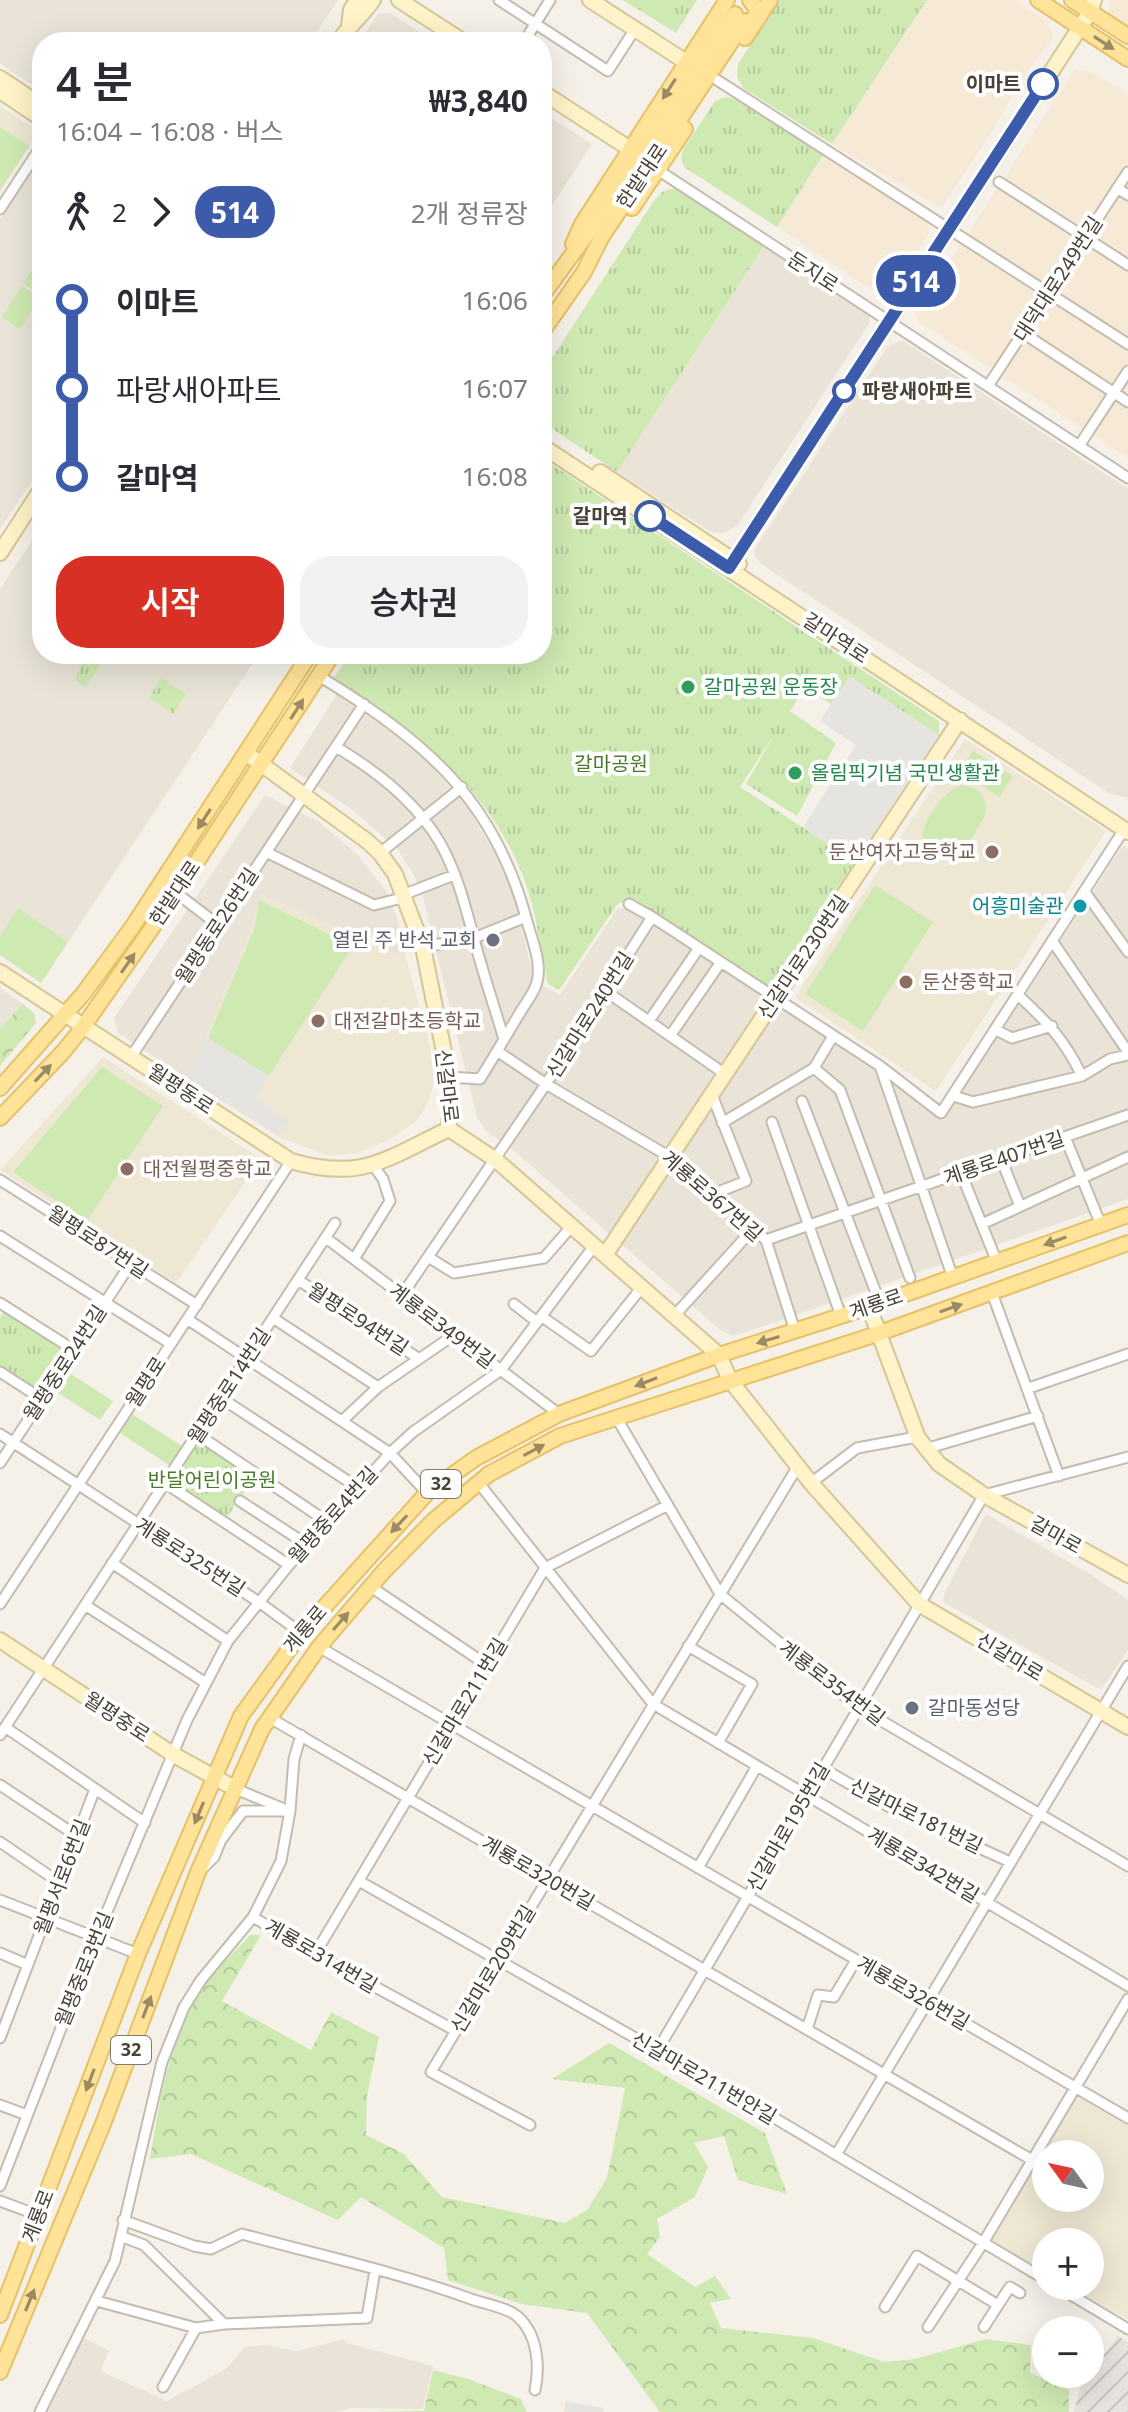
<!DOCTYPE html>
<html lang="ko">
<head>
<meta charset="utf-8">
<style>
	:root { --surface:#fff; --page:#f2f2f3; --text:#2b2b33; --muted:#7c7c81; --accent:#d93025 }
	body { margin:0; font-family:"Noto Sans","Noto Sans KR",sans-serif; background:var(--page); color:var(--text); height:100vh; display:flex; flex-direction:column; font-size:30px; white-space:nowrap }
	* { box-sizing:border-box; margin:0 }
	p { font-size:26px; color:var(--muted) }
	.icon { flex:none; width:44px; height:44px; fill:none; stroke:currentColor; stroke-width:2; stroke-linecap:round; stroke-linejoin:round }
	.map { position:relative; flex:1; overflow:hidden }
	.drawer { position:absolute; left:32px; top:32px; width:520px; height:632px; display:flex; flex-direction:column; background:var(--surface); border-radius:32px; box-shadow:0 8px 32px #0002 }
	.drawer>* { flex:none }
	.badge { padding:0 16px; border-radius:26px; font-size:28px; line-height:52px }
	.needle { width:52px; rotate:303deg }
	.tools { position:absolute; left:1032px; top:2140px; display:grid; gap:16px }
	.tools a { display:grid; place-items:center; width:72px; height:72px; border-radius:50%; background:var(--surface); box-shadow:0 8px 32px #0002; font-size:40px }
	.map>.badge { position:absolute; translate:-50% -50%; box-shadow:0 0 0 4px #fff }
	.legs { display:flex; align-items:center; gap:12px; height:88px; padding:0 24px; font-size:26px }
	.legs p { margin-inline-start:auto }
	.overview { display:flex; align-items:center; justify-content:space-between; height:136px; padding:0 24px }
	h1 { font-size:44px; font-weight:600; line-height:60px }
	.action { display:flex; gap:16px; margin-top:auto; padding:16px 24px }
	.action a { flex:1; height:92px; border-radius:32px; background:var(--accent); color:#fff; font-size:32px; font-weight:600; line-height:92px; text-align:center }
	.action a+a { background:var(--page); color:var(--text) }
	ul { padding:0 24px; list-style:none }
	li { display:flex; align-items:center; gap:28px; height:88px; font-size:30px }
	li i { display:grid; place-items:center; width:12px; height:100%; margin:0 10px; background:currentColor }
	li i::after { content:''; width:20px; height:20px; margin:-10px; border:6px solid; border-radius:50%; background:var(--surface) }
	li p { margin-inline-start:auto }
	li:first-child i { background:linear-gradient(#0000 50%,currentColor 0) }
	li:last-child i { background:linear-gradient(currentColor 50%,#0000 0) }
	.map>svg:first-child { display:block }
	.residential { fill:#e9e4d7 }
	.commercial { fill:#f6e9d5 }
	.industrial { fill:url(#industrial-furrows) }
	.education { fill:#eee7d3; fill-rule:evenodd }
	.grass { fill:#cfe9b2 }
	.forest { fill:url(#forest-crowns) }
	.park { fill:url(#park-tufts) }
	.parking { fill:#e6e4e1 }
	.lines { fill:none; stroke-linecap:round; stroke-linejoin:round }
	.street-casing { stroke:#c3bcaf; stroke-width:13 }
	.secondary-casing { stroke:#d5c699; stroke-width:18 }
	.primary-casing { stroke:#e5c167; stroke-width:18 }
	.street { stroke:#fff; stroke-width:9 }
	.secondary { stroke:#fff3c9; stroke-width:14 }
	.primary { stroke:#ffe398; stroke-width:14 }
	.oneway { fill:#9b8a63 }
	.line-1-casing { stroke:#fff; stroke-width:18 }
	.line-1 { stroke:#3d5bab; stroke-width:12 }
	.stop-1-dot { fill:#fff; stroke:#3d5bab; stroke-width:4 }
	.leisure-dot { fill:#2e9e5b; stroke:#fff; stroke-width:3 }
	.education-dot { fill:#8d6e63; stroke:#fff; stroke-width:3 }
	.culture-dot { fill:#0f9aa8; stroke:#fff; stroke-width:3 }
	.worship-dot { fill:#6b7280; stroke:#fff; stroke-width:3 }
	.labels { text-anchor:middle; stroke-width:8; stroke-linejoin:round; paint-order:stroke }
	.shield { fill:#fff; stroke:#807b73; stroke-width:2 }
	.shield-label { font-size:18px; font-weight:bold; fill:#494237 }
	.stop-label { font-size:20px; font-weight:bold; fill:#494237; stroke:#fff; text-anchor:end }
	.street-label { font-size:20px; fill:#494237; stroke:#fff }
	.leisure-label { font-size:20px; fill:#27864d; stroke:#fff; text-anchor:start }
	.park-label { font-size:20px; fill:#477c29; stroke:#fff }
	.education-label { font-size:20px; fill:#785e54; stroke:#fff; text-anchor:start }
	.culture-label { font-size:20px; fill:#0d838f; stroke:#fff; text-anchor:end }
	.worship-label { font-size:20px; fill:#5b616d; stroke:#fff; text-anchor:end }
</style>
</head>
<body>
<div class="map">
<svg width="1128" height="2412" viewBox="0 0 1128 2412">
	<defs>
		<pattern id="industrial-furrows" width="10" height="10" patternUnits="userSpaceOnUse" patternTransform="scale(2)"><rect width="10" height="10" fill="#e7e3de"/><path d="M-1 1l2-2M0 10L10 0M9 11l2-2" fill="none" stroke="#c8c4bf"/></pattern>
		<pattern id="forest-crowns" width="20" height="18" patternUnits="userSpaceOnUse" patternTransform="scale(2)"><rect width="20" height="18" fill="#cfe9b2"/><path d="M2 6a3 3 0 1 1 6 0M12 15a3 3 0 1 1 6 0" fill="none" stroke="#b3c99a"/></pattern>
		<pattern id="park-tufts" width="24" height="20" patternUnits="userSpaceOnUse" patternTransform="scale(2)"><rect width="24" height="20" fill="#cfe9b2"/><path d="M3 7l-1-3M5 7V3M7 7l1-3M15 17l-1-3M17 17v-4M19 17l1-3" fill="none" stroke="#b3c99a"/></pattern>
	</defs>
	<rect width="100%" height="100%" fill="#f5f1e9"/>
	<path class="residential" d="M0 0H338L310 42H42V91L0 64Z
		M390 13 435 42H359L378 14Z
		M542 112 592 144 542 221Z
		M42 155V465L0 529V219Z
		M764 246 863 310 869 315 870 322 737 526 721 534 711 532 617 472Z
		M902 340 1128 489V798L1109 793 761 564 755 556 754 550 888 346Z
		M42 526V654H259L41 983 0 955V589Z
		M337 694 402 740 428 762 468 808 502 866 516 905 531 967 543 985 560 995 618 908 631 909 875 1068 943 1121 1123 845 1128 849V1199L759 1328 733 1336 720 1330 512 1149 486 1131 477 1117 421 889 412 872 398 850 354 811 290 768Z
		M265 795 318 821 358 855 386 891 397 917 405 954 399 955 260 894 253 926 188 1079 118 1033 114 1018Z
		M0 988 23 1004 0 1029Z
		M986 1514 1095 1577 1128 1600V1650L1101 1690 943 1602 944 1594Z
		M84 2338 109 2351 100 2371 167 2401 226 2369 245 2347 266 2345 297 2351 344 2339 347 2343 433 2366 423 2409 351 2408 337 2412H48Z"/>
	<path class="commercial" d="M927 0H1015L1047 22 1053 34 1052 40 1028 70 986 141 941 208 832 144Z
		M1110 0H1128V29L1113 18 1109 10Z
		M1075 69 1092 72 1128 94V458L919 322 916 313Z
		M823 155 928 223 929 233 892 290 886 294 872 290 777 227Z"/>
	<path class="industrial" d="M1118 2336 1128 2342V2412H1074L1081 2385Z"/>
	<path class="education" d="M0 106 39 132 0 192Z
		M965 739 1106 831 936 1091 795 997Z
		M260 894 399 955 405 954 434 1061V1079L430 1098 423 1111 415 1122 389 1140 357 1153 329 1156 279 1137 188 1079 253 926Z
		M103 1057 261 1159 176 1283 0 1170Z
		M1077 2093 1128 2123V2320L1068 2286H1090V2242H1046V2273L990 2242ZM1046 2154H1090V2198H1046Z"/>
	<path class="grass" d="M0 127 29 146 0 190Z
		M22 286 40 298 20 329 2 317Z
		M973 751 1013 776 999 797 960 771Z
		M962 785C980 787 989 798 985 816 977 828 968 848 957 857 951 861 945 862 939 860 899 848 941 789 962 785Z
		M875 885 933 922 863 1031 805 994Z
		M259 900 353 946 269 1076 208 1038 255 927Z
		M18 908 68 942 41 983 0 955V936Z
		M102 1067 163 1106 87 1221 13 1172Z
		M65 1370 113 1401 100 1420 52 1389Z
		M132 1414 182 1446 169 1465 120 1433Z"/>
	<path class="forest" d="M23 1004 34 1013 36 1023 0 1066V1029Z
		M250 1935H261L222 2001 311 2050 331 2012 379 2037 367 2096 366 2135 404 2154 442 2197 565 2223 587 2210 607 2178 625 2088 552 2079 609 2043 765 2133 787 2194 738 2180 724 2136 694 2143 708 2167 695 2197 657 2219 660 2237 647 2254 695 2287 715 2276 731 2299 710 2303 721 2328 813 2338 884 2362 915 2359 986 2339 1031 2345 1030 2373 1069 2390V2412H660L587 2313 522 2304 448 2280 444 2248 361 2197 338 2220 191 2154 150 2159C160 2100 168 2041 201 1990 214 1970 234 1953 250 1935Z
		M433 2370 468 2379 521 2399 527 2412H370L424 2411Z"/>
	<path class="park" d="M623 0H697L676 33Z
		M780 0H927L832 144 743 88 737 77 738 64Z
		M725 97 735 99 823 155 777 227 684 167 681 158 683 150 715 101Z
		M674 188 764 246 617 472 542 422V368L556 352 653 202 662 192Z
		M34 268 42 273V296L23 283Z
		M542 458 939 721V735L850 677 831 704 805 688 790 711 836 743 797 816 746 784 774 735 740 787 855 861 777 980 768 986 635 899H627L617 905 559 990 548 984C541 948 536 910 523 876 488 786 412 728 334 678L350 654H542Z
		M89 654H107L86 687 74 679Z
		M161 678 186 694 173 714 149 698Z
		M5 1310 59 1346 61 1351 41 1384 32 1387 0 1366V1318Z
		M199 1438 255 1476 225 1520 170 1483Z"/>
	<path class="parking" d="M849 677 939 735 855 861 803 827 856 745 820 721Z
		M206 1037 269 1076 255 1099 289 1121 279 1137 188 1079Z
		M566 2401 604 2408 603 2412H564Z"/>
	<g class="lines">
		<g class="street-casing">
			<path id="street" d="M499 0 608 71 635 29
				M524 42 550 0
				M717 80 1128 344
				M658 170 1128 478
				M999 182 1128 265
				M1117 188 1128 195
				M0 209 42 145
				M1023 333 1128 402
				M988 386 1128 172
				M1079 446 1128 371
				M319 676C425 741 496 799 528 925 533 942 543 967 536 985 533 994 526 1003 521 1011 507 1034 494 1057 480 1079L449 1077
				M336 747C375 770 415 801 439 841 457 872 465 905 474 939 483 973 494 1006 504 1039
				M266 852 374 905 406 897
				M380 853 462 787
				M1085 892 1128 952
				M405 894 454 875
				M175 895 183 898 218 925
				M629 904 652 917
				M1053 942 1128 1052
				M423 947 474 938 526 917
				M604 990 725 1074
				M1018 995C1048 1023 1064 1039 1082 1076
				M649 1021 699 948
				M996 1030 1012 1038 1052 1026
				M670 1036 721 962
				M497 1051 546 1084 670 1157 766 1240 795 1331
				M131 1057 364 704
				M880 1066 953 1278
				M814 1068 840 1090 910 1278
				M712 1095 746 1181 713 1194
				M954 1096 973 1102 1082 1076 1110 1059 1128 1055
				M802 1101 880 1303
				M772 1122 841 1316
				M722 1123 814 1068 833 1036
				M1065 1137 1101 1225
				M1001 1159 1020 1206
				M961 1173 997 1262
				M0 1180 197 1305
				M982 1224 1128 1157
				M0 1236 171 1344
				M326 1238 559 1414
				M766 1240 1128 1115
				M428 1257 454 1273 544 1258 571 1227
				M354 1259 390 1201 383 1179 373 1165
				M298 1280 418 1358
				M992 1293 1059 1476
				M402 1295 546 1084 652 917 880 1066 941 1113 1125 828
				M0 1303 74 1350
				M514 1304 537 1322
				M675 1315 753 1229
				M541 1316 591 1351 642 1287
				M273 1318 378 1387
				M187 1319 390 1453 427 1493
				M0 1372 42 1399
				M1029 1388 1128 1354
				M221 1398 357 1487
				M616 1417 720 1594 858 1707 1128 1866
				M342 1421 378 1387 454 1335
				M0 1434 259 1602 301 1633
				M197 1434 326 1521
				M925 1449 1038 1416
				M0 1463 131 1263
				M478 1482 653 1704 1128 1986
				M165 1483 289 1565
				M811 1483 857 1448 917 1437
				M240 1501 306 1544
				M112 1563 228 1641
				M371 1587 487 1665
				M0 1604 291 1161
				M85 1605 206 1683
				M688 1646 752 1684 718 1743
				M319 1647 1128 2118
				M270 1718 1032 2160
				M5 1727 145 1823
				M0 1735 335 1223
				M822 1768 888 1806 1010 1862
				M0 1785 77 1836
				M236 1789 284 1809
				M0 1842 60 1883
				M203 1868 214 1857 221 1840 243 1811H290
				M698 1868 757 1766
				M359 1881 741 2098 1046 2280
				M0 1900 138 1954
				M253 1917 315 1954 456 2031
				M0 1953 28 1965
				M315 1954 545 1568 668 1505
				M807 2029 818 1995 834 1997 856 1960
				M0 2038 95 1789
				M657 2051 984 1495 1128 1457
				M0 2105 27 2115
				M530 2125 431 2072 798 1466
				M836 2155 1128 1666
				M0 2186 96 1938 187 1720 228 1641 289 1565 390 1453 413 1432 501 1370 594 1246
				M0 2201 38 2215
				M123 2220 194 2246 211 2249 242 2234C319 2255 397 2272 471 2299 485 2304 506 2307 517 2316 538 2334 540 2366 535 2390
				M123 2237 144 2245 224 2324
				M1056 2286 1128 2329
				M97 2301 196 2328 224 2324 367 2318 375 2270
				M885 2307 917 2256 998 2305 1010 2287 1020 2293
				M928 2327 983 2243 1128 1999
				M984 2327 998 2305
				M163 2387 196 2328
				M40 2412 115 2261 162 2062 184 2007 201 1980 253 1917 281 1861 290 1811 294 1759 301 1735"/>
		</g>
		<g class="secondary-casing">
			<path id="secondary" d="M399 0 464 42
				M590 0 686 62
				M349 26 351 10 357 0
				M338 42C349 26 362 16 373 0
				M0 78 42 106
				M0 91 42 119
				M542 92 630 149
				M542 446 1128 832
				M600 472 739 564
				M0 553 42 488
				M729 568 1090 12 1094 0
				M246 753 367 841 380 853 395 874 423 947 449 1077V1129
				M0 972 291 1161C363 1182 387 1158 449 1129
				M449 1129 496 1160 719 1355 730 1380 811 1483 919 1604 1128 1727
				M605 1255 960 720
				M869 1307 918 1438 939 1464 984 1495 1128 1575
				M0 1640 174 1755 236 1789"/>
		</g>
		<g class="primary-casing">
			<path id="primary" d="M750 0 756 8 755 22
				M1038 0 1128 59
				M1072 0 1128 36
				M745 38 770 0
				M632 208 685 129
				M573 244 582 224 727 0
				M542 296 590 230 735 14
				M542 332 584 272 601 238 745 21
				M0 1088 83 994 133 926 310 654
				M0 1118 63 1052 83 1027 175 895 333 654
				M0 2315 138 1954 241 1716 301 1633 427 1493 476 1458 559 1414 719 1355 869 1307 1128 1215
				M0 2372 103 2124 198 1872 262 1729 319 1647 384 1571 433 1521 489 1474 560 1436 877 1334 1128 1243"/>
		</g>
		<use href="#street" class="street"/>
		<use href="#secondary" class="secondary"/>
		<use href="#primary" class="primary"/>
	</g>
	<defs><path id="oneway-solid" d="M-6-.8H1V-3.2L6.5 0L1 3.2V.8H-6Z" transform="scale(2)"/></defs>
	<g class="oneway">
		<use href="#oneway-solid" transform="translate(1104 43) rotate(33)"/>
		<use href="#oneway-solid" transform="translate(669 89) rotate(123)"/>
		<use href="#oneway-solid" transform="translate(297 709) rotate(-57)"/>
		<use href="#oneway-solid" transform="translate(204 819) rotate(123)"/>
		<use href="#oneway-solid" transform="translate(128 963) rotate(-55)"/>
		<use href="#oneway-solid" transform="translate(43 1073) rotate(-46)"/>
		<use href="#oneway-solid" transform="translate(1055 1241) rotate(160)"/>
		<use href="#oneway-solid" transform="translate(951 1308) rotate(-19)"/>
		<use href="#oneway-solid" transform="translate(768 1340) rotate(163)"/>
		<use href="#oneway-solid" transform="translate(646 1382) rotate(159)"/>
		<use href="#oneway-solid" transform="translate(534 1450) rotate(-28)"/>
		<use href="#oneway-solid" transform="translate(399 1524) rotate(133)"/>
		<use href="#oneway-solid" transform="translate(341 1621) rotate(-49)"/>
		<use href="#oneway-solid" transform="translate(199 1813) rotate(113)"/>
		<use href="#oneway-solid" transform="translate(147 2007) rotate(-69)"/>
		<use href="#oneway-solid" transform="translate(90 2080) rotate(111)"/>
		<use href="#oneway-solid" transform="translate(30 2300) rotate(-68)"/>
	</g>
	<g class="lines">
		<g class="line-1-casing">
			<path id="line-1" d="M650 516 729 568 1043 84"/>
		</g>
		<use href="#line-1" class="line-1"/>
	</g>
	<g class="stop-1-dot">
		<circle cx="1043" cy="84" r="14"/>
		<circle cx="844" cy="391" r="10"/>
		<circle cx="650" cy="516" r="14"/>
	</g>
	<g class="leisure-dot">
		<circle cx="688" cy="687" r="8"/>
		<circle cx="795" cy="773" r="8"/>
	</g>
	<g class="education-dot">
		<circle cx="992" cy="852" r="8"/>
		<circle cx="906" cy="982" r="8"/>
		<circle cx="318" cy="1021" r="8"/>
		<circle cx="127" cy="1169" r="8"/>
	</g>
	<circle class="culture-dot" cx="1080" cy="906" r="8"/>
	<g class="worship-dot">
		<circle cx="493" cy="940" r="8"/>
		<circle cx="912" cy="1708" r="8"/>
	</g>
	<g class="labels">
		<g class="shield">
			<rect x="421" y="1470" width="40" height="28" rx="6"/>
			<rect x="111" y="2036" width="40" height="28" rx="6"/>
		</g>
		<g class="shield-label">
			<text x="441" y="1490">32</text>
			<text x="131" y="2056">32</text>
		</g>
		<g class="stop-label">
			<text x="1021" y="91">이마트</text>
			<text x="862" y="398" text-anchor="start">파랑새아파트</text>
			<text x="628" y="523">갈마역</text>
		</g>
		<g class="street-label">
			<text transform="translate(642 176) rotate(-56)" y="7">한밭대로</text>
			<text transform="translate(813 272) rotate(33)" y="7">둔지로</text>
			<text transform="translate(1058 279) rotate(-57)" y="7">대덕대로249번길</text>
			<text transform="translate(836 638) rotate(33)" y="7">갈마역로</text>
			<text transform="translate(175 893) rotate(-56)" y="7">한밭대로</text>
			<text transform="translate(217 926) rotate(-57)" y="7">월평동로26번길</text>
			<text transform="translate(803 957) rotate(-56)" y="7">신갈마로230번길</text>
			<text transform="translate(590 1015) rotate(-58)" y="7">신갈마로240번길</text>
			<text transform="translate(447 1086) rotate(83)" y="7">신갈마로</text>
			<text transform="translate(181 1089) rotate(33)" y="7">월평동로</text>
			<text transform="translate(1004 1158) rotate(-19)" y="7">계룡로407번길</text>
			<text transform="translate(712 1196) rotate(41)" y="7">계룡로367번길</text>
			<text transform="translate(98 1242) rotate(33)" y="7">월평로87번길</text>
			<text transform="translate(876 1304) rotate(-19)" y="7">계룡로</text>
			<text transform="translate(358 1319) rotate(33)" y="7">월평로94번길</text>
			<text transform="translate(442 1326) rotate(37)" y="7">계룡로349번길</text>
			<text transform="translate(65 1363) rotate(-57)" y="7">월평중로24번길</text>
			<text transform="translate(146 1382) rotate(-57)" y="7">월평로</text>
			<text transform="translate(229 1386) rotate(-57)" y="7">월평중로14번길</text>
			<text transform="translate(333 1515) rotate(-48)" y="7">월평중로4번길</text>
			<text transform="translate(1056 1535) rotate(29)" y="7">갈마로</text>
			<text transform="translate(190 1557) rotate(33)" y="7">계룡로325번길</text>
			<text transform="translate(305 1629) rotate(-50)" y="7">계룡로</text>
			<text transform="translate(1010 1657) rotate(31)" y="7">신갈마로</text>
			<text transform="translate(832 1683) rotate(37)" y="7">계룡로354번길</text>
			<text transform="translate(465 1702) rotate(-59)" y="7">신갈마로211번길</text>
			<text transform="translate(117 1717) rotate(33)" y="7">월평중로</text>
			<text transform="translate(916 1816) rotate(26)" y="7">신갈마로181번길</text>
			<text transform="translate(788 1827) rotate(-60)" y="7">신갈마로195번길</text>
			<text transform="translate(923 1865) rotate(31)" y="7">계룡로342번길</text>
			<text transform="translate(538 1873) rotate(30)" y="7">계룡로320번길</text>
			<text transform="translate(62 1877) rotate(-69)" y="7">월평서로6번길</text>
			<text transform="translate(321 1956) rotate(30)" y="7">계룡로314번길</text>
			<text transform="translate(84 1969) rotate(-68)" y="7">월평중로3번길</text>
			<text transform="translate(493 1969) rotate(-59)" y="7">신갈마로209번길</text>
			<text transform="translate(913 1993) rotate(30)" y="7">계룡로326번길</text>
			<text transform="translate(704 2078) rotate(30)" y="7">신갈마로211번안길</text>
			<text transform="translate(38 2216) rotate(-69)" y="7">계룡로</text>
		</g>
		<g class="leisure-label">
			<text x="704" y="694">갈마공원 운동장</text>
			<text x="811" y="780">올림픽기념 국민생활관</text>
		</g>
		<g class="park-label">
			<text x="611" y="771">갈마공원</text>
			<text x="212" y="1487">반달어린이공원</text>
		</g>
		<g class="education-label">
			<text x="976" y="859" text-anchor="end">둔산여자고등학교</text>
			<text x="922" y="989">둔산중학교</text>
			<text x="334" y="1028">대전갈마초등학교</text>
			<text x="143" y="1176">대전월평중학교</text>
		</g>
		<g class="culture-label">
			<text x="1064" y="913">어흥미술관</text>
		</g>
		<g class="worship-label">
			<text x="477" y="947">열린 주 반석 교회</text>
			<text x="928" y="1715" text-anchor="start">갈마동성당</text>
		</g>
	</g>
</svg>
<div class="tools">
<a><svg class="needle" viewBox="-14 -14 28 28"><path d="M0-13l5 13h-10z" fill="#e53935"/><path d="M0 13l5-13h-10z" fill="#7c7c81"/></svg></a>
<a>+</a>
<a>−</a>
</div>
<b class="badge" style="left:916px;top:281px;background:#3d5bab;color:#fff">514</b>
<section class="drawer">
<div class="overview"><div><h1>4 분</h1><p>16:04 – 16:08 · 버스</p></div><b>₩3,840</b></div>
<div class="legs"><svg class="icon" aria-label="walk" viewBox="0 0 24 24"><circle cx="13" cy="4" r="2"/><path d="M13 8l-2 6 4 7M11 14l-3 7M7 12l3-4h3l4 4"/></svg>2<svg class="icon" aria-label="forward" viewBox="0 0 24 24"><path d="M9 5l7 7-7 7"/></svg><b class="badge" style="background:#3d5bab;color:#fff">514</b><p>2개 정류장</p></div>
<ul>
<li><i style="color:#3d5bab"></i><b>이마트</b><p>16:06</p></li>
<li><i style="color:#3d5bab"></i><span>파랑새아파트</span><p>16:07</p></li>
<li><i style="color:#3d5bab"></i><b>갈마역</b><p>16:08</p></li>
</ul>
<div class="action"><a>시작</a><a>승차권</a></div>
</section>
</div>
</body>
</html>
